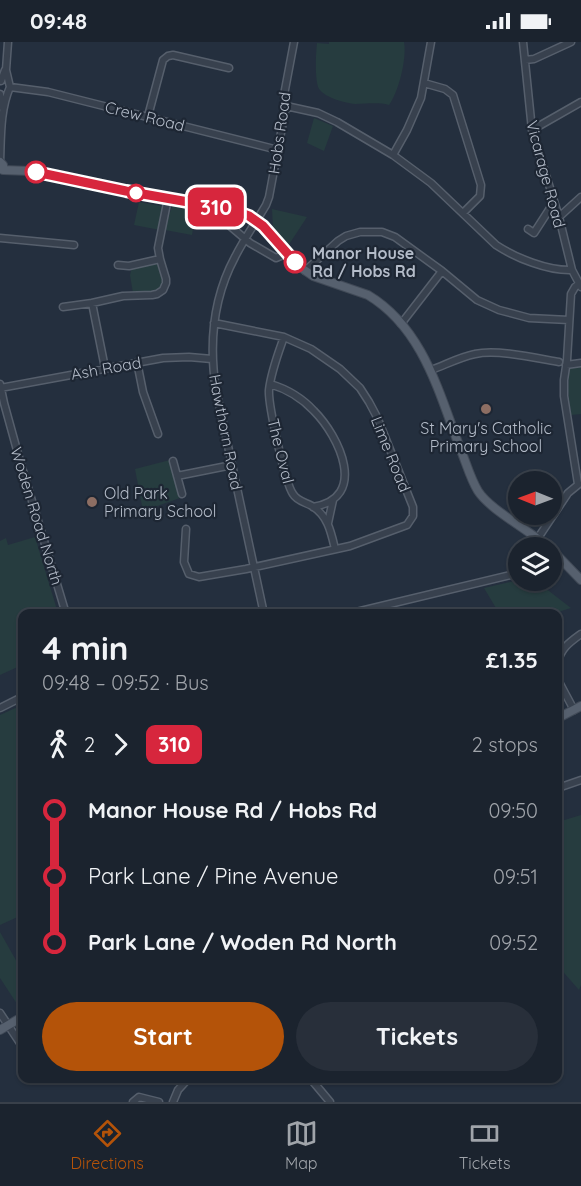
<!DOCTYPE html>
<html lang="en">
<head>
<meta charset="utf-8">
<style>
	:root { --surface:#1b232e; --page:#282f3a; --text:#f1f3f6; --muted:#a0a4aa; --line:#39404a; --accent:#b45309 }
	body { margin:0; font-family:Quicksand,sans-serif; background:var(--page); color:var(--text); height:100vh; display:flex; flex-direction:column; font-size:22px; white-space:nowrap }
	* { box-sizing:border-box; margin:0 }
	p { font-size:20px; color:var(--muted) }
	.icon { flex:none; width:33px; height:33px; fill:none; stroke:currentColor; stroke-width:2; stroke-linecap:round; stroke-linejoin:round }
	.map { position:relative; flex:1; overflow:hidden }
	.drawer { position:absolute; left:18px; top:567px; width:544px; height:474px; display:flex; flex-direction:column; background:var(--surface); border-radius:12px; box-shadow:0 2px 4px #0004,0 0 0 2px var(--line) }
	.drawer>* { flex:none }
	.badge { padding:0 12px; border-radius:9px; font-size:21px; line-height:39px }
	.needle { width:39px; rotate:271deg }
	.tools { position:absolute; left:508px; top:429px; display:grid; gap:12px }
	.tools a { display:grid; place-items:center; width:54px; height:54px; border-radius:50%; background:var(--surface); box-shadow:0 2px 4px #0004,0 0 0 2px var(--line); font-size:30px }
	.map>.badge { position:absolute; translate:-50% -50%; box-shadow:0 0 0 3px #fff }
	.legs { display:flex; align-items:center; gap:9px; height:66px; padding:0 24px; font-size:20px }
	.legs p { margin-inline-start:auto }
	.summary { display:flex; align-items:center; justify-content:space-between; height:102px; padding:0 24px }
	h1 { font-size:33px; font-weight:800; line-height:45px }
	.action { display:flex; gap:12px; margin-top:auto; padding:12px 24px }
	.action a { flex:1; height:69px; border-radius:36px; background:var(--accent); color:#fff; font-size:24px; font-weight:800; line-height:69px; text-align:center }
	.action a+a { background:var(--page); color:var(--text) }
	ul { padding:0 24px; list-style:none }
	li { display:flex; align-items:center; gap:21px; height:66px; font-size:22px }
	li i { display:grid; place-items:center; width:9px; height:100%; margin:0 8px; background:currentColor }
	li i::after { content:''; width:15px; height:15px; margin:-8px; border:4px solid; border-radius:50%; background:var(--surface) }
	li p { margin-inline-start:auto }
	li:first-child i { background:linear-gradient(#0000 50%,currentColor 0) }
	li:last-child i { background:linear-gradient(currentColor 50%,#0000 0) }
	.status { display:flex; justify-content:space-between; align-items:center; height:42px; padding:0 30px; background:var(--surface); direction:ltr }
	.status svg { height:16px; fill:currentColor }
	.tabs { display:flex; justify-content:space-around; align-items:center; height:84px; border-top:2px solid var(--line); background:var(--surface); font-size:16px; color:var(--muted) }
	.tabs a { display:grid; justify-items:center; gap:3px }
	.tabs .on { color:var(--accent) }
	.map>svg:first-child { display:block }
	.green { fill:#263c3f }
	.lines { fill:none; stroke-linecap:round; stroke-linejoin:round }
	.minor-casing { stroke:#565f6c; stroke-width:9 }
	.major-casing { stroke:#414a57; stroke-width:10 }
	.minor { stroke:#38414e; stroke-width:6 }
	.major { stroke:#56606e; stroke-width:8 }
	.line-1-casing { stroke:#fff; stroke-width:14 }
	.line-1 { stroke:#d7263d; stroke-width:9 }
	.stop-1-dot { fill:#fff; stroke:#d7263d; stroke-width:3 }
	.education-dot { fill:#8d6e63; stroke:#1d2633; stroke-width:2 }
	.labels { text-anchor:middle; stroke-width:4.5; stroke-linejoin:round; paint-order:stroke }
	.street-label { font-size:16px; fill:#b4bcc9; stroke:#1d2633 }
	.stop-label { font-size:16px; font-weight:bold; fill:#b4bcc9; stroke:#1d2633; text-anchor:start }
	.poi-label { font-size:16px; fill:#b4bcc9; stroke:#1d2633 }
</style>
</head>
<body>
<div class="status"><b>09:48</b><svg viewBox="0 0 49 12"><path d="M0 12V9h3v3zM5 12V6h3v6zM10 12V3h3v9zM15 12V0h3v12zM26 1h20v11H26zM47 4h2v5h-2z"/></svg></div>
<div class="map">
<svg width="581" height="1060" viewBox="0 0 581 1060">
	<rect width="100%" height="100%" fill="#242f3e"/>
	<path class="green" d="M329 0H404C407 16 399 49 389 63 378 60 367 62 355 62 346 61 326 56 320 48 314 42 316 10 317 1L329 2Z
		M314 76 333 84 324 109 307 101Z
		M139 160 161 164 163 167 160 188 134 183Z
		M173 164 196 167 192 193 165 188 171 167Z
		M272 167 307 175 288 204 273 186Z
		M157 222C164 232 167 246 152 250 146 251 139 250 133 251L130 233 132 225Z
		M581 324V372L571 373 568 349 569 325Z
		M170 418 180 456 143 469 135 427Z
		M35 495 58 571 22 572V623L0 633V499L6 496 8 503Z
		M519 538 536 539 571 566 555 571H499L484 546Z
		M22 663V873L0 883V673Z
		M581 773V943L579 948 558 924V780Z
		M0 890 22 929V968H21L0 936Z"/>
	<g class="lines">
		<g class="minor-casing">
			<path id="minor" d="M523 0 532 88 559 175 572 228 581 245
				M525 18 534 17 571 0
				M1 39 5 28
				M424 41 445 47 453 53 481 143 480 154 463 171
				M10 45 48 50 278 108
				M0 52 2 65
				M286 64 318 71 337 80 393 113 431 141 496 203C516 216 548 229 572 228
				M148 74 163 18 168 14 173 13 229 26
				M532 88 581 60
				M393 113 407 88 421 56 431 0
				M0 120C1 95 0 68 10 45L6 28 8 0
				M224 166 223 173V178L250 201 276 216 283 213 286 210
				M559 175 581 155
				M528 187 534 191 554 160
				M0 196 74 203
				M118 223 129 224 160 217
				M305 229 338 199 346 194 360 190H382L395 195 442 229 477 258 499 268 529 276 569 278
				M63 265 92 261
				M401 282 442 229
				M284 295C278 312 271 330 269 348 268 362 285 441 293 452 297 459 305 460 312 464 328 474 331 490 335 507
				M137 320 143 350 158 392
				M566 323 581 321
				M105 326 92 261 123 254 152 253 157 252 163 248 166 241V237L160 217 158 206 168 156
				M431 328C445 323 460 315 475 312 497 307 536 316 559 320
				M0 342 4 361 20 419 66 572
				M270 342C287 347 302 356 314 369 339 394 369 456 313 465
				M0 346 163 316 189 315 212 317
				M173 419 182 452
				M177 434 232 423
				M578 442 564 354V338L567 318 571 252 575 245 579 242
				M328 481 333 458
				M186 487 184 520 189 532 199 535 246 527 350 504 407 483 413 474V465L377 375 369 360 360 346 340 327 311 307 284 295 214 281
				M538 496 568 451 579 442
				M264 572 216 348C209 303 213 256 235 215 244 197 256 180 266 163L269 155 286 64 284 53 294 0
				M348 572 519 531
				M558 620C561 606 570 600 581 592
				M558 638 574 668
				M0 666 22 655
				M558 746 581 738
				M0 971 22 1004
				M310 1036 330 1060
				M133 1060 139 1055 159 1060
				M173 1060 178 1048 189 1036"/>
		</g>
		<g class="major-casing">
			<path id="major" d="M0 120 3 123V128
				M3 128 30 129 57 133 126 149 211 163 241 171 249 174 263 184 300 225 313 234 368 253C423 286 439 351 460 406 466 420 470 436 478 449 490 468 531 489 549 506
				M552 508 581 538
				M558 676 581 664
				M0 988 22 975"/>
		</g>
		<use href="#minor" class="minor"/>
		<use href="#major" class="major"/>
	</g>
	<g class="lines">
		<g class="line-1-casing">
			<path id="line-1" d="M36 130 126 149 211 164 241 171 249 174 263 184 295 220"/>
		</g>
		<use href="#line-1" class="line-1"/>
	</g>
	<g class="stop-1-dot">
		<circle cx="36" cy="130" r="10"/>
		<circle cx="136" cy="151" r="8"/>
		<circle cx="295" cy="220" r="10"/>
	</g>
	<g class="education-dot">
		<circle cx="486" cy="367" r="6"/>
		<circle cx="92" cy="460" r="6"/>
	</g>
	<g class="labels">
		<g class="street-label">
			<text transform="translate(145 74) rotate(14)" y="6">Crew Road</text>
			<text transform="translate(279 91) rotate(-82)" y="6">Hobs Road</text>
			<text transform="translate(546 132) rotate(75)" y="6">Vicarage Road</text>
			<text transform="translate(106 326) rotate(-10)" y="6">Ash Road</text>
			<text transform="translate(226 390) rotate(79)" y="6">Hawthorn Road</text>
			<text transform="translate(281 409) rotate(76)" y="6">The Oval</text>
			<text transform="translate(391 412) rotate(68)" y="6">Lime Road</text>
			<text transform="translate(37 474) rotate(73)" y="6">Woden Road North</text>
		</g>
		<g class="stop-label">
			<text x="312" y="217">Manor House<tspan x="312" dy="18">Rd / Hobs Rd</tspan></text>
		</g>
		<g class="poi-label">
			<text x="486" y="392">St Mary's Catholic<tspan x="486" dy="18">Primary School</tspan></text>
			<text x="104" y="457" text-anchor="start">Old Park<tspan x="104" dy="18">Primary School</tspan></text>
		</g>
	</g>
</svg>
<div class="tools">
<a><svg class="needle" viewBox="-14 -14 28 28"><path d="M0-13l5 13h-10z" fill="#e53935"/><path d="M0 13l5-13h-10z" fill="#a0a4aa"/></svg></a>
<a><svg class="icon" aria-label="layers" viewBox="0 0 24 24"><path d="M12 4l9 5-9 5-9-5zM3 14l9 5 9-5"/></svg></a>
</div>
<b class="badge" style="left:216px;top:165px;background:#d7263d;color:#fff">310</b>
<section class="drawer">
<div class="summary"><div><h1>4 min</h1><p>09:48 – 09:52 · Bus</p></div><b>£1.35</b></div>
<div class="legs"><svg class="icon" aria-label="walk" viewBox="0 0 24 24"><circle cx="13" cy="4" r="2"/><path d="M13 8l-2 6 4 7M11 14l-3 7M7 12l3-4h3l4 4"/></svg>2<svg class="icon" aria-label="forward" viewBox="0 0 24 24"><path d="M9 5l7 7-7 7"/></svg><b class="badge" style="background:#d7263d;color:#fff">310</b><p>2 stops</p></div>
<ul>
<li><i style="color:#d7263d"></i><b>Manor House Rd / Hobs Rd</b><p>09:50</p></li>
<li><i style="color:#d7263d"></i><span>Park Lane / Pine Avenue</span><p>09:51</p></li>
<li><i style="color:#d7263d"></i><b>Park Lane / Woden Rd North</b><p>09:52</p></li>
</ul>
<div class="action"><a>Start</a><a>Tickets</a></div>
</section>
</div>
<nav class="tabs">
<a class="on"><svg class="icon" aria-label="directions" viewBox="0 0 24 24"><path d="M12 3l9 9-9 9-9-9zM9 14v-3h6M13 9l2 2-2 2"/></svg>Directions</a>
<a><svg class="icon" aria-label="map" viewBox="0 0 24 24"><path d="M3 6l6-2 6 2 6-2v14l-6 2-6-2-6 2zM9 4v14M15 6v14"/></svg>Map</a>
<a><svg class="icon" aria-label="tickets" viewBox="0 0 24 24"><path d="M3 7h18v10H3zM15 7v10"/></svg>Tickets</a>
</nav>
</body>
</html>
